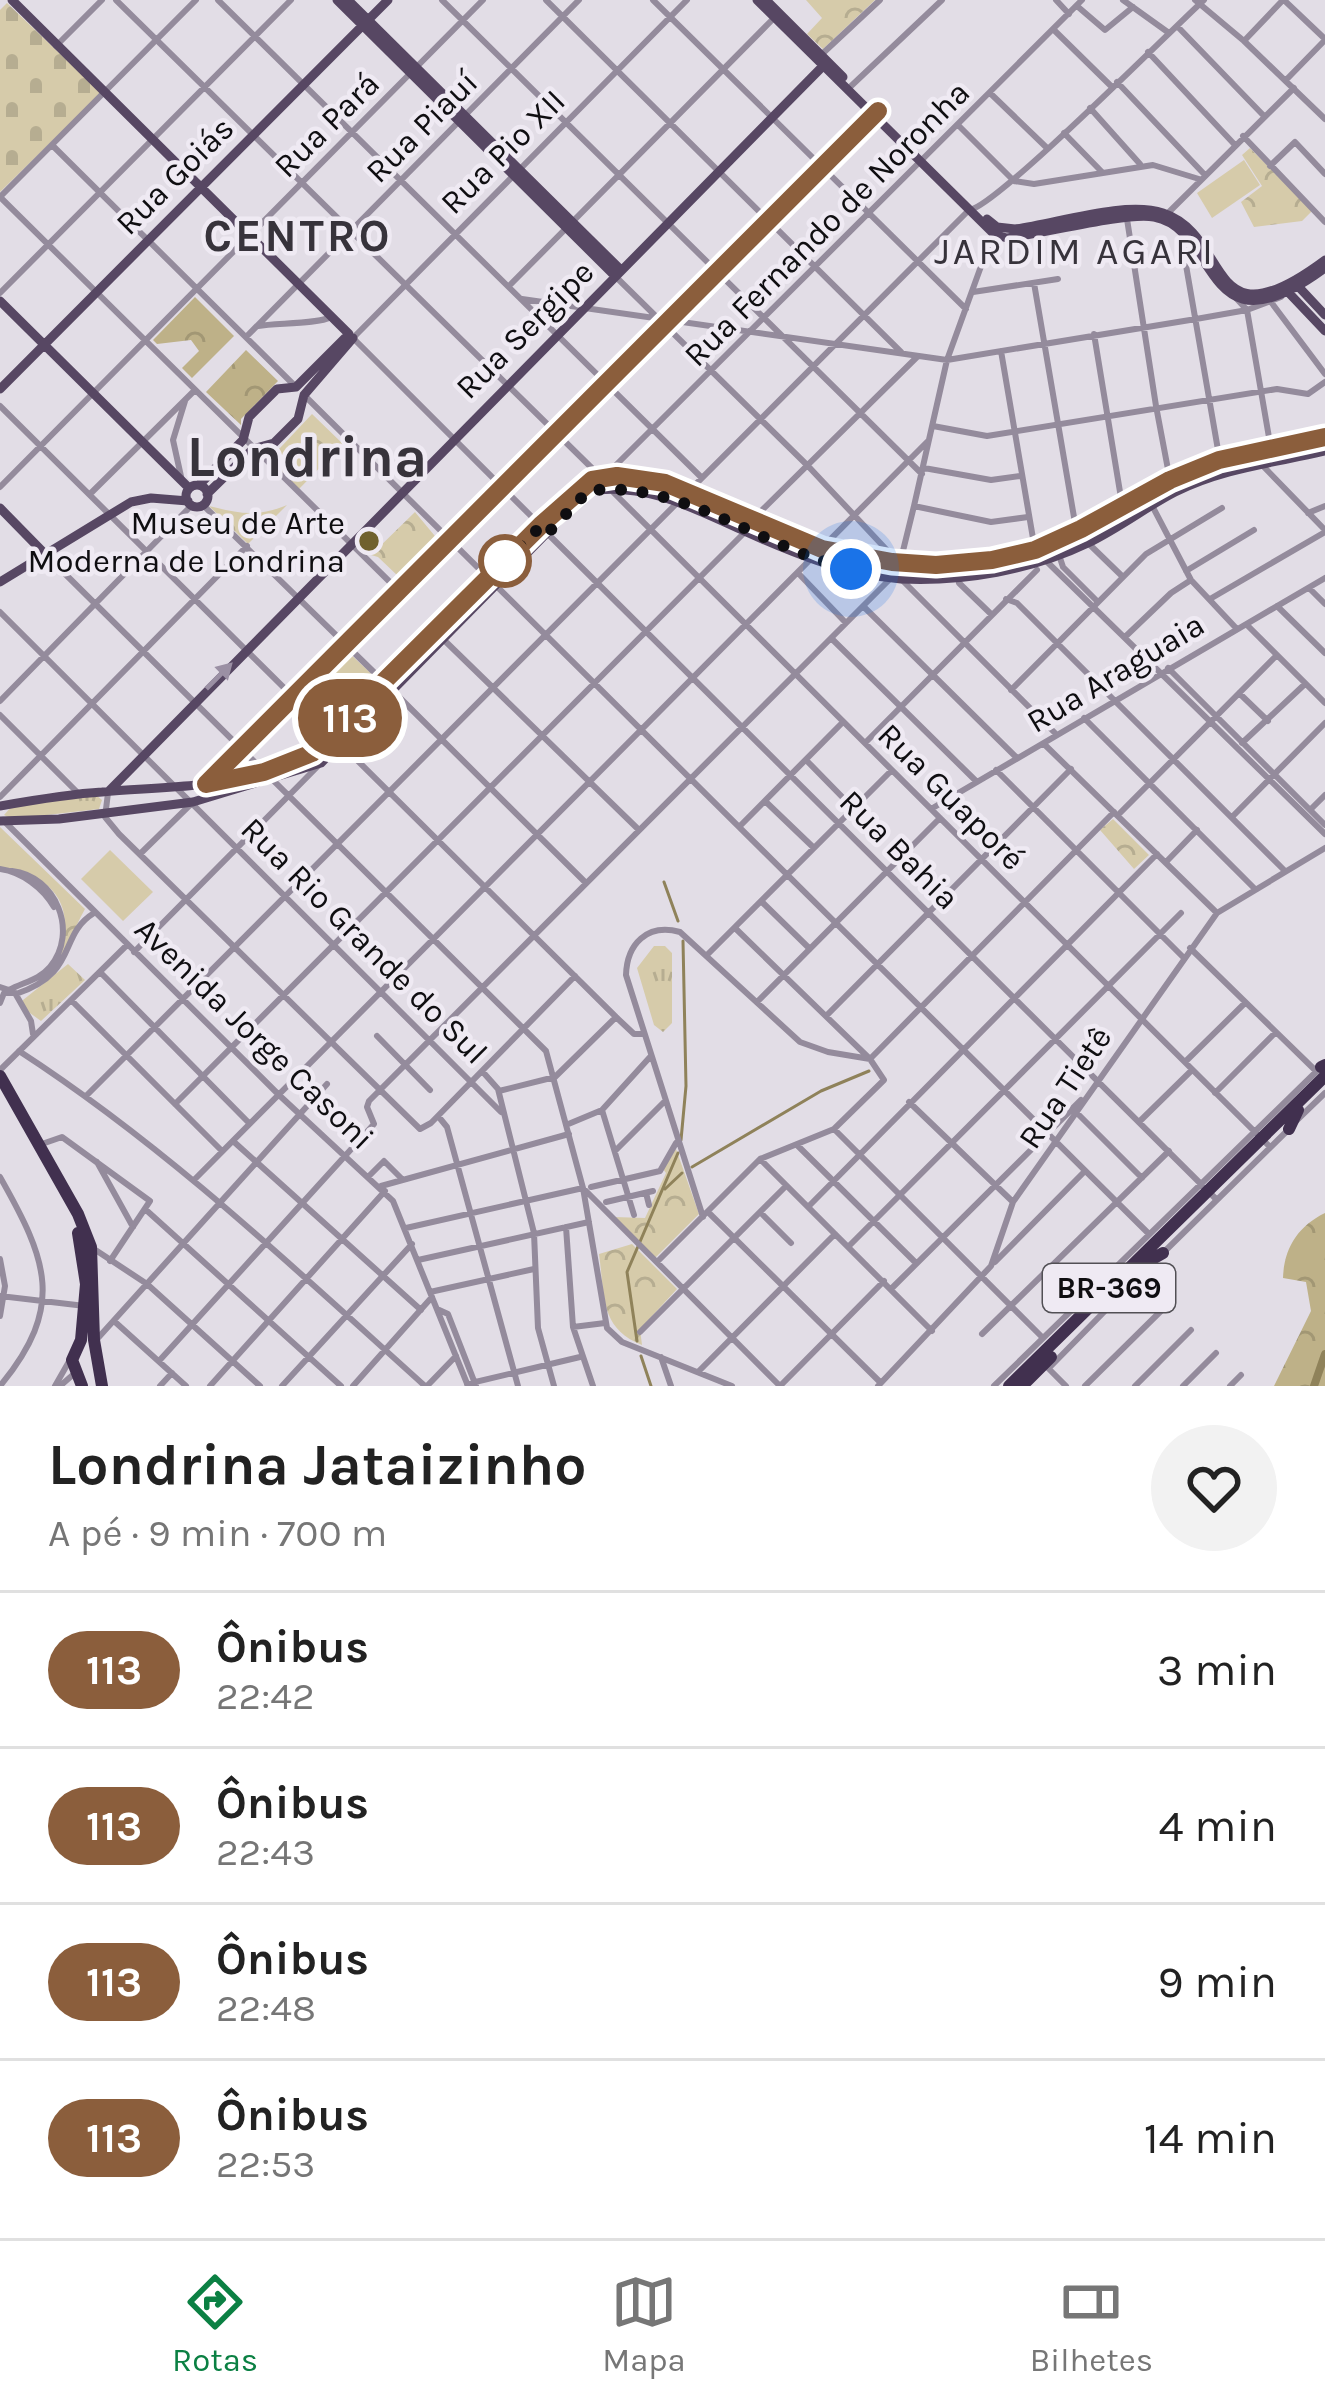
<!DOCTYPE html>
<html lang="pt">
<head>
<meta charset="utf-8">
<style>
	:root { --surface:#fff; --page:#f2f2f2; --text:#222; --muted:#767676; --line:#e0e0e0; --accent:#0b8043 }
	body { margin:0; font-family:Karla,sans-serif; background:var(--page); color:var(--text); height:100vh; display:flex; flex-direction:column; font-size:45px; white-space:nowrap }
	* { box-sizing:border-box; margin:0 }
	p { font-size:39px; color:var(--muted) }
	.icon { flex:none; width:66px; height:66px; fill:none; stroke:currentColor; stroke-width:2; stroke-linecap:round; stroke-linejoin:round }
	.map { position:relative; height:1386px; overflow:hidden }
	.drawer { display:flex; flex-direction:column; background:var(--surface); flex:1 }
	.drawer>* { flex:none }
	.badge { padding:0 24px; border-radius:39px; font-size:42px; line-height:78px }
	.you { position:absolute; width:60px; height:60px; margin:-30px; border:9px solid #fff; border-radius:50%; background:#1a73e8; box-shadow:0 0 0 18px #1a73e833 }
	.map>.badge { position:absolute; translate:-50% -50%; box-shadow:0 0 0 6px #fff }
	.round { display:grid; place-items:center; flex:none; width:126px; height:126px; border-radius:63px; background:var(--page) }
	.summary { display:flex; align-items:center; justify-content:space-between; height:204px; padding:0 48px }
	h1 { font-size:57px; font-weight:700; line-height:90px }
	ul { padding:0; list-style:none }
	li { display:flex; align-items:center; gap:36px; height:156px; padding:0 48px; border-top:3px solid var(--line) }
	li div { flex:1 }
	li b { display:block; font-size:45px }
	li em { font-style:normal }
	li .badge { min-width:132px; font-weight:700; text-align:center }
	.tab-bar { display:flex; justify-content:space-around; align-items:center; height:168px; border-top:3px solid var(--line); background:var(--surface); font-size:33px; color:var(--muted) }
	.tab-bar a { display:grid; justify-items:center; gap:6px }
	.tab-bar .current { color:var(--accent) }
	.map>svg:first-child { display:block }
	.grass { fill:url(#grass-tufts) }
	.forest { fill:url(#forest-crowns) }
	.cemetery { fill:url(#cemetery-stones) }
	.park { fill:url(#park-crowns) }
	.garden { fill:#d6cbaa }
	.lines { fill:none; stroke-linecap:round; stroke-linejoin:round }
	.stream { stroke:#8f825a; stroke-width:3 }
	.river { stroke:#8f825a; stroke-width:8 }
	.minor { stroke:#948b9c; stroke-width:6 }
	.major { stroke:#574763; stroke-width:9 }
	.highway { stroke:#41304f; stroke-width:12 }
	.oneway { fill:#9b90a4 }
	.line-casing { stroke:#fff; stroke-width:27 }
	.line { stroke:#8b5e3c; stroke-width:18 }
	.walk { stroke:#0f0e11; stroke-width:12; stroke-dasharray:0 21.6 }
	.poi-dot { fill:#70612e; stroke:#efeaf3; stroke-width:4.5 }
	.stop-dot { fill:#fff; stroke:#8b5e3c; stroke-width:6 }
	.labels { text-anchor:middle; stroke-width:9; stroke-linejoin:round; paint-order:stroke }
	.shield { fill:#efeaf3; stroke:#525055; stroke-width:3 }
	.shield-label { font-size:30px; font-weight:bold; fill:#0f0e11 }
	.street-label { font-size:33px; fill:#0f0e11; stroke:#efeaf3 }
	.poi-label { font-size:33px; fill:#0f0e11; stroke:#efeaf3; text-anchor:end }
	.quarter-label { font-size:39px; letter-spacing:3px; fill:#37333b; stroke:#efeaf3 }
	.district-label { font-size:45px; font-weight:bold; letter-spacing:3px; fill:#37333b; stroke:#efeaf3 }
	.town-label { font-size:57px; font-weight:bold; fill:#37333b; stroke:#efeaf3 }
</style>
</head>
<body>
<div class="map">
<svg width="1325" height="1386" viewBox="0 0 1325 1386">
	<defs>
		<pattern id="grass-tufts" width="24" height="20" patternUnits="userSpaceOnUse" patternTransform="scale(3)"><rect width="24" height="20" fill="#d6cbaa"/><path d="M3 7l-1-3M5 7V3M7 7l1-3M15 17l-1-3M17 17v-4M19 17l1-3" fill="none" stroke="#b6ad91"/></pattern>
		<pattern id="forest-crowns" width="20" height="18" patternUnits="userSpaceOnUse" patternTransform="scale(3)"><rect width="20" height="18" fill="#beb188"/><path d="M2 6a3 3 0 1 1 6 0M12 15a3 3 0 1 1 6 0" fill="none" stroke="#a29774"/></pattern>
		<pattern id="cemetery-stones" width="16" height="16" patternUnits="userSpaceOnUse" patternTransform="scale(3)"><rect width="16" height="16" fill="#d6cbaa"/><path d="M2 7V4a2 2 0 0 1 4 0v3zM10 15v-3a2 2 0 0 1 4 0v3z" fill="#b6ad91"/></pattern>
		<pattern id="park-crowns" width="20" height="18" patternUnits="userSpaceOnUse" patternTransform="scale(3)"><rect width="20" height="18" fill="#d6cbaa"/><path d="M2 6a3 3 0 1 1 6 0M12 15a3 3 0 1 1 6 0" fill="none" stroke="#b6ad91"/></pattern>
	</defs>
	<rect width="100%" height="100%" fill="#e2dde6"/>
	<path class="grass" d="M96 795 102 800 99 809 12 819 4 815 11 807Z
		M654 946H665L672 953V1023L663 1032 654 1025 637 968Z
		M68 964 85 980 41 1021 23 1008V1000Z"/>
	<path class="forest" d="M195 297 234 336 192 378 182 368 199 351 191 340 157 344 153 340Z
		M246 350 278 381 241 419V425L206 392Z
		M1325 1213V1386H1274L1311 1311 1306 1282 1283 1278C1284 1248 1298 1226 1325 1213Z"/>
	<path class="cemetery" d="M7 3 101 93 0 192V10Z"/>
	<path class="park" d="M806 0H875L823 49 807 34 822 18Z
		M1250 148 1312 211 1302 221 1254 227 1241 202 1262 186 1242 155Z
		M312 414 343 444 299 489 261 451 280 448Z
		M287 505 248 544 209 506C237 513 257 518 287 505Z
		M415 512 439 541 399 577 378 557 371 555Z
		M346 650 378 680 335 726 301 695Z
		M1113 819 1149 855 1134 869 1100 830Z
		M0 827 85 909C73 930 66 955 49 973 81 921 65 875 0 868Z
		M676 1149 699 1214 655 1258 614 1217 645 1218 666 1173 663 1169Z
		M632 1244 677 1289 640 1329 642 1345C599 1328 605 1295 599 1254Z"/>
	<path class="garden" d="M1244 160 1260 185 1212 218 1197 193Z
		M110 850 153 892 123 921 81 879Z"/>
	<g class="lines">
		<path class="stream" d="M664 882 678 921
			M681 1140 686 1086 683 941
			M692 1167 821 1091 869 1071
			M665 1189 682 1173
			M637 1341 627 1272 678 1153
			M641 1356 651 1386"/>
		<path class="river" d="M1314 1386 1325 1354"/>
		<path class="minor" d="M116 0 601 477
			M196 0 0 197 399 591
			M218 0 702 478
			M442 0 922 474
			M546 0 901 352
			M653 0 966 309
			M1056 0 1069 14
			M1123 0 1169 33
			M1195 0 1244 41 1325 119
			M1284 0 1325 39
			M1077 6 1105 30 1133 7
			M1177 26 1264 116
			M1055 31 1112 87
			M1244 41 1283 0
			M56 46 102 0
			M1148 52 1235 145
			M821 55 880 0
			M1286 80 1325 40
			M1117 82 1204 174
			M849 88 942 0
			M990 93 1047 148
			M1090 108 1140 164
			M958 125 1014 181
			M1064 133 1101 171
			M1243 136 1325 222
			M52 145 295 386
			M1270 166 1295 142 1325 174
			M1014 181 1034 184 1153 165 1199 179
			M1167 214 1294 88
			M1127 219 1156 406 1170 480 1176 492
			M1187 239 1183 248 1222 473
			M615 276 808 466 899 563
			M1034 283 1075 523
			M509 286 774 18
			M973 292 1058 279
			M0 293 291 0
			M1235 297 1247 310 1271 449
			M522 299 947 360 1196 319 1247 310 1281 297
			M1271 302 1325 374
			M258 326C277 323 318 324 331 317
			M1094 334 1122 504
			M246 337 579 0
			M353 338 539 524
			M353 338 687 0
			M1001 351 1035 550 1325 834
			M304 395 1149 1234
			M0 406 616 1017 634 1034H644
			M933 426 987 436 1277 389 1308 394 1325 382
			M1263 466 1325 530
			M924 468 991 480 1020 476
			M604 477 1082 0
			M182 481 173 440 185 401
			M0 487 483 0
			M613 492 1270 1147
			M90 494 194 391
			M1146 494 1191 580 1236 628
			M204 506 384 682
			M914 506 991 522 1028 517
			M1308 513 1325 506
			M754 518 917 357
			M548 534 1217 1200
			M1033 541 1084 519
			M1088 543 1123 577
			M45 554 546 1051 583 1188 607 1328 622 1342 732 1386
			M1059 555 1063 567 1098 602
			M1186 571 1254 530
			M799 574 846 623
			M903 581 1055 733
			M959 583 991 614
			M1309 588 1325 604
			M1006 599 1017 603 1285 871
			M1210 599 1325 532
			M863 606 1017 758
			M1277 606 1325 653
			M0 612 501 1112
			M1247 625 1325 703
			M1126 636 1171 593 1191 580
			M831 638 977 782
			M444 640 639 830
			M1168 668 1325 825
			M1011 690 1146 554 1222 508
			M393 691 586 883
			M1239 693 1268 721
			M0 701 191 506
			M0 715 79 794
			M1084 718 1255 889
			M865 743 1037 570
			M1242 743 1305 684
			M1044 744 1217 913
			M806 760 853 808
			M996 770 1183 957
			M208 781 878 111
			M108 793 105 817 119 834 420 1129 431 1123 575 976
			M0 797 247 546
			M765 801 814 848
			M931 809 1325 578
			M1310 810 1325 795
			M1119 814 1277 655
			M1232 817 1325 723
			M3 820 279 1095 393 1201 468 1386
			M740 826 843 722
			M140 854 191 804
			M1166 862 1197 830
			M0 869C22 872 43 888 54 907
			M761 901 810 949
			M1190 948 1316 1071
			M134 952 318 766
			M707 955 891 771
			M100 972 249 1123
			M0 987 9 990C24 982 39 980 50 967 79 932 56 876 12 871
			M16 994C80 972 57 936 94 913
			M71 1000 222 1151
			M757 1002 940 818
			M0 1003 4 993H15L31 1021 33 1034
			M826 1016 1071 769
			M377 1036 430 1090
			M19 1051C167 1147 294 1268 425 1386
			M870 1059 1114 812
			M1185 1062 1245 1003
			M0 1070 127 945
			M482 1071 498 1089 534 1233 538 1328 554 1386
			M499 1091 555 1077 616 1017
			M1215 1093 1276 1032
			M87 1095 969 210C995 208 1171 30 1204 0
			M909 1102 1013 1202
			M175 1104 744 533
			M602 1110 634 1215
			M1077 1113 1142 1178
			M438 1116 447 1127 518 1386
			M1140 1121 1192 1070
			M1296 1121 1325 1093
			M566 1125 602 1110 650 1057
			M834 1129 1043 1338
			M233 1141 421 1310
			M39 1145 62 1137 150 1201 110 1261
			M797 1145 916 1263
			M615 1151 664 1102
			M760 1159 932 1331
			M97 1162 133 1227
			M369 1176 384 1161 401 1178
			M0 1177C47 1260 66 1306 0 1386
			M195 1179 927 442
			M381 1186 569 1134
			M591 1187 660 1171 676 1143
			M586 1191 780 1386
			M646 1193 649 1205
			M606 1202 653 1191
			M808 1207 1157 854
			M145 1209 341 1386
			M708 1212 880 1382
			M760 1212 791 1243
			M703 1217 626 975C627 944 647 923 680 932L800 1042 828 1052 870 1059
			M566 1227 573 1327 593 1386
			M406 1228 583 1188
			M848 1247 1181 913
			M94 1249 147 1284 260 1386
			M1164 1252 1287 1131
			M0 1259 5 1286 0 1316
			M418 1260 589 1222
			M657 1262 760 1159 834 1129 884 1080 870 1059 735 928
			M995 1262 1085 1171
			M891 1289 1081 1100
			M430 1292 534 1269
			M0 1296 85 1306
			M437 1309 448 1314 476 1386
			M114 1321 186 1386
			M573 1327 605 1323
			M640 1332 786 1186
			M982 1334 1169 1151
			M98 1338 327 1084
			M661 1357 671 1386
			M159 1361 374 1124 367 1107 369 1101 891 578 900 563 914 506 947 360 992 236
			M1050 1367 1150 1265
			M1048 1368 1066 1386
			M698 1372 835 1234
			M467 1384 580 1357
			M781 1385 884 1281
			M55 1386 71 1358
			M60 1386 75 1373
			M160 1386 172 1373
			M210 1386 385 1191
			M282 1386 412 1244
			M353 1386 432 1297
			M427 1386 456 1356
			M878 1386 991 1266 1013 1202 1217 913 1325 848
			M994 1386 1322 1066
			M1085 1386 1164 1308
			M1135 1386 1191 1330
			M1183 1386 1216 1353
			M1230 1386 1241 1375"/>
		<path class="major" d="M12 0 349 334 296 387 277 389 249 417 243 440 200 484
			M337 0 615 276
			M348 0 621 270
			M757 0 995 235 1007 238C1042 234 1125 212 1154 217 1221 229 1201 360 1325 268
			M766 0 843 77
			M987 219 997 227 1015 229C1055 224 1126 200 1163 213 1233 236 1204 350 1325 260
			M1296 284 1325 315
			M1288 292 1325 331
			M0 301 189 488
			M0 389 388 0
			M186 496a11 11 0 1 1 22 0a11 11 0 1 1-22 0Z
			M207 494 253 449 274 443 298 419 304 395 353 338
			M0 508 45 554
			M0 582 131 502 151 498 188 501
			M109 791 823 66
			M0 806C34 800 68 794 102 792 179 785 272 790 332 735 395 673 457 611 518 548 536 530 570 489 592 480 658 454 759 532 823 549 870 562 920 567 968 563 1054 555 1101 509 1176 477 1224 457 1274 449 1325 436
			M0 821 59 819 193 802 321 763 588 491C646 482 693 508 744 531 793 553 847 575 901 579 963 582 1032 570 1088 543 1119 528 1146 507 1175 492 1223 468 1274 463 1325 451"/>
		<path class="highway" d="M1321 1067 1325 1065
			M0 1076 78 1214 91 1247 94 1340 102 1386
			M1289 1129 1298 1110
			M78 1233 86 1284 81 1340 72 1360 82 1386
			M1140 1266 1163 1253
			M1009 1386 1325 1076
			M1022 1386 1051 1357"/>
	</g>
	<defs><path id="oneway-solid" d="M-6-.8H1V-3.2L6.5 0L1 3.2V.8H-6Z" transform="scale(3)"/></defs>
	<use class="oneway" href="#oneway-solid" transform="translate(219 676) rotate(-45)"/>
	<g class="lines">
		<g class="line-casing">
			<path id="line" d="M878 111 206 784 264 772 312 753 542 524 592 480 617 476 665 483 822 549 892 562 936 565 992 560 1035 550 1081 529 1170 480 1219 460 1325 437"/>
		</g>
		<use href="#line" class="line"/>
		<path class="walk" d="M505 561 541 526 548 533 588 491C679 478 763 549 851 569"/>
	</g>
	<circle class="poi-dot" cx="369" cy="541" r="12"/>
	<circle class="stop-dot" cx="505" cy="561" r="24"/>
	<g class="labels">
		<rect class="shield" x="1043" y="1264" width="132" height="48" rx="9"/>
		<g class="shield-label">
			<text x="1109" y="1298">BR-369</text>
		</g>
		<g class="street-label">
			<text transform="translate(326 124) rotate(-45)" y="12">Rua Pará</text>
			<text transform="translate(421 126) rotate(-45)" y="12">Rua Piauí</text>
			<text transform="translate(502 151) rotate(-45)" y="12">Rua Pio XII</text>
			<text transform="translate(174 175) rotate(-45)" y="12">Rua Goiás</text>
			<text transform="translate(826 223) rotate(-45)" y="12">Rua Fernando de Noronha</text>
			<text transform="translate(524 329) rotate(-45)" y="12">Rua Sergipe</text>
			<text transform="translate(1115 672) rotate(-31)" y="12">Rua Araguaia</text>
			<text transform="translate(952 796) rotate(45)" y="12">Rua Guaporé</text>
			<text transform="translate(900 849) rotate(45)" y="12">Rua Bahia</text>
			<text transform="translate(365 940) rotate(45)" y="12">Rua Rio Grande do Sul</text>
			<text transform="translate(255 1033) rotate(44)" y="12">Avenida Jorge Casoni</text>
			<text transform="translate(1064 1087) rotate(-56)" y="12">Rua Tietê</text>
		</g>
		<g class="poi-label">
			<text x="345" y="534">Museu de Arte<tspan x="345" dy="38">Moderna de Londrina</tspan></text>
		</g>
		<g class="quarter-label">
			<text x="1075" y="264">JARDIM AGARI</text>
		</g>
		<g class="district-label">
			<text x="298" y="251">CENTRO</text>
		</g>
		<g class="town-label">
			<text x="307" y="476">Londrina</text>
		</g>
	</g>
</svg>
<div class="you" style="left:851px;top:569px"></div>
<b class="badge" style="left:350px;top:718px;background:#8b5e3c;color:#fff">113</b>
</div>
<section class="drawer">
<div class="summary"><div><h1>Londrina Jataizinho</h1><p>A pé · 9 min · 700 m</p></div><a class="round"><svg class="icon" aria-label="heart" viewBox="0 0 24 24"><path d="M12 20l-8-8c-3-5 5-10 8-4 3-6 11-1 8 4z"/></svg></a></div>
<ul>
<li><span class="badge" style="background:#8b5e3c;color:#fff">113</span><div><b>Ônibus</b><p>22:42</p></div><em>3 min</em></li>
<li><span class="badge" style="background:#8b5e3c;color:#fff">113</span><div><b>Ônibus</b><p>22:43</p></div><em>4 min</em></li>
<li><span class="badge" style="background:#8b5e3c;color:#fff">113</span><div><b>Ônibus</b><p>22:48</p></div><em>9 min</em></li>
<li><span class="badge" style="background:#8b5e3c;color:#fff">113</span><div><b>Ônibus</b><p>22:53</p></div><em>14 min</em></li>
</ul>
</section>
<nav class="tab-bar">
<a class="current"><svg class="icon" aria-label="directions" viewBox="0 0 24 24"><path d="M12 3l9 9-9 9-9-9zM9 14v-3h6M13 9l2 2-2 2"/></svg>Rotas</a>
<a><svg class="icon" aria-label="map" viewBox="0 0 24 24"><path d="M3 6l6-2 6 2 6-2v14l-6 2-6-2-6 2zM9 4v14M15 6v14"/></svg>Mapa</a>
<a><svg class="icon" aria-label="tickets" viewBox="0 0 24 24"><path d="M3 7h18v10H3zM15 7v10"/></svg>Bilhetes</a>
</nav>
</body>
</html>
